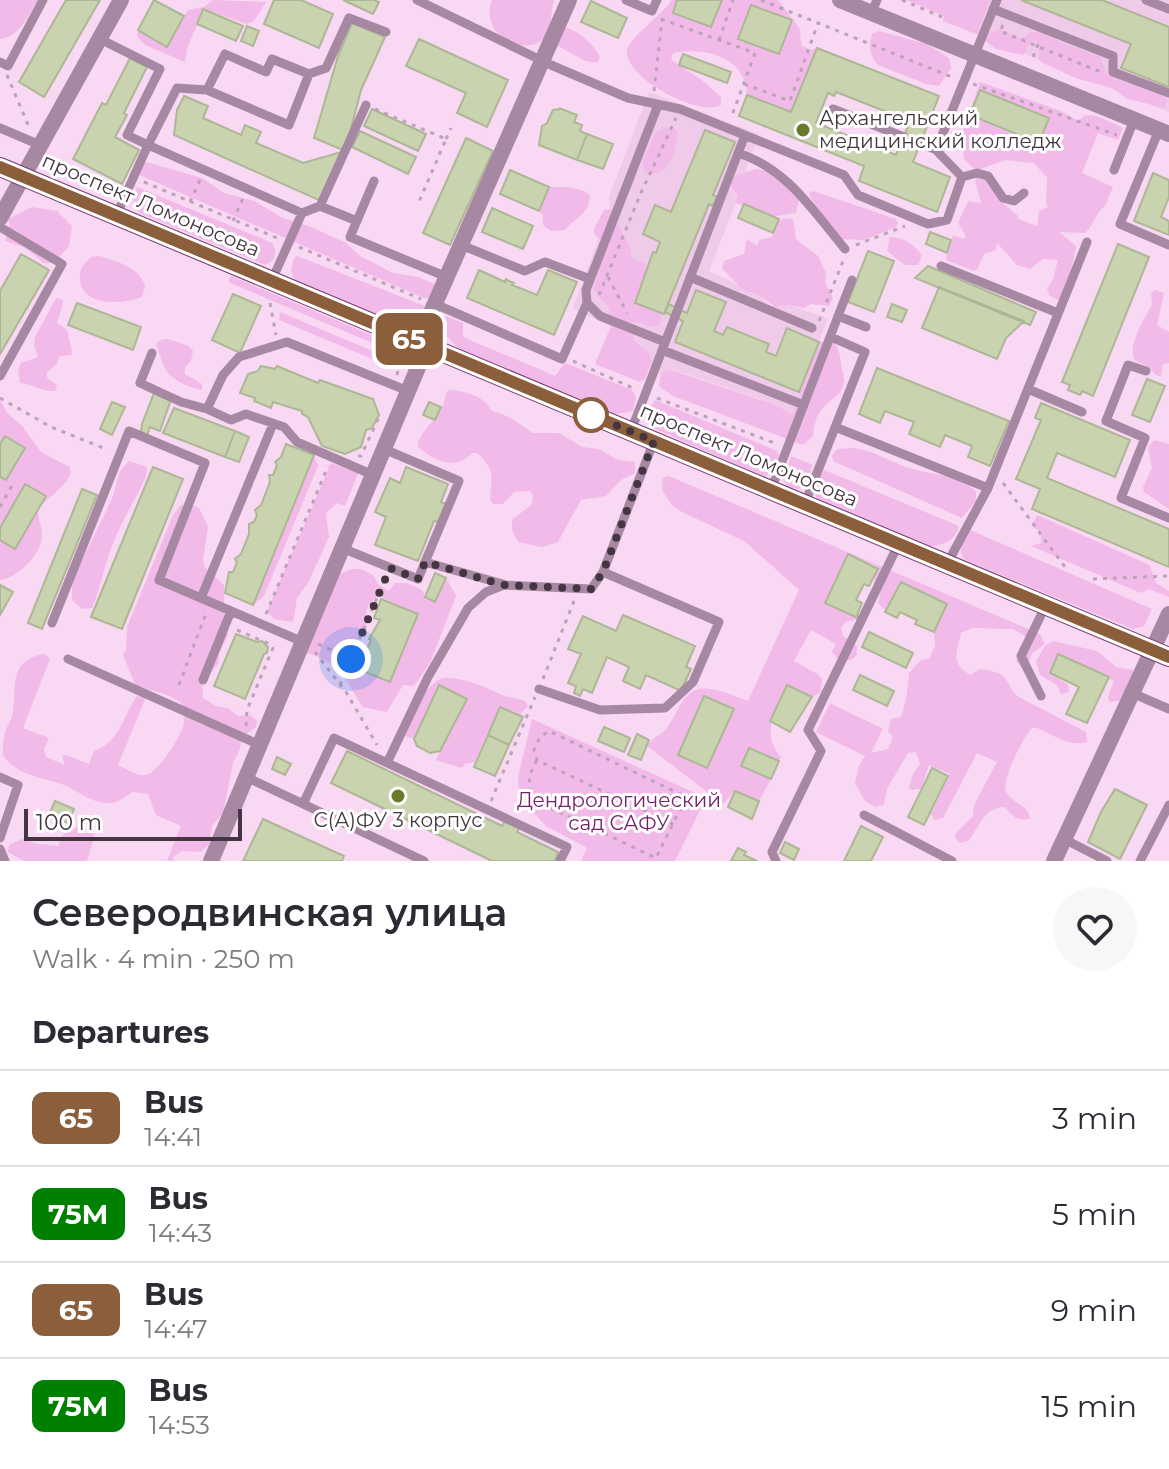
<!DOCTYPE html>
<html lang="en">
<head>
<meta charset="utf-8">
<style>
	:root { --surface:#fff; --page:#f7f7f7; --text:#2b2b33; --muted:#7c7c81; --line:#e1e1e2 }
	body { margin:0; font-family:Montserrat,sans-serif; background:var(--page); color:var(--text); height:100vh; display:flex; flex-direction:column; font-size:30px; white-space:nowrap }
	* { box-sizing:border-box; margin:0 }
	p { font-size:26px; color:var(--muted) }
	.icon { flex:none; width:44px; height:44px; fill:none; stroke:currentColor; stroke-width:2; stroke-linecap:round; stroke-linejoin:round }
	.map { position:relative; height:861px; overflow:hidden }
	.panel { display:flex; flex-direction:column; background:var(--surface); flex:1 }
	.panel>* { flex:none }
	.badge { padding:0 16px; border-radius:12px; font-size:28px; line-height:52px }
	.scale { position:absolute; left:24px; bottom:20px; width:218px; box-sizing:border-box; padding-left:8px; border:4px solid #433640; border-top:0; font-size:22px; line-height:28px; white-space:nowrap; color:#433640; -webkit-text-stroke:6px #fff; paint-order:stroke }
	.you { position:absolute; width:40px; height:40px; margin:-20px; border:6px solid #fff; border-radius:50%; background:#1a73e8; box-shadow:0 0 0 12px #1a73e833 }
	.map>.badge { position:absolute; translate:-50% -50%; box-shadow:0 0 0 4px #fff }
	h2 { padding:0 32px; font-size:30px; line-height:72px }
	.round { display:grid; place-items:center; flex:none; width:84px; height:84px; border-radius:42px; background:var(--page) }
	.headline { display:flex; align-items:center; justify-content:space-between; height:136px; padding:0 32px }
	h1 { font-size:38px; font-weight:600; line-height:60px }
	ul { padding:0; list-style:none }
	li { display:flex; align-items:center; gap:24px; height:96px; padding:0 32px; border-top:2px solid var(--line) }
	li div { flex:1 }
	li b { display:block; font-size:30px }
	li em { font-style:normal }
	li .badge { min-width:88px; font-weight:700; text-align:center }
	.map>svg:first-child { display:block }
	.built { fill:#f0cae9 }
	.green { fill:#f2bae9; fill-rule:evenodd }
	.building { fill:#c9d3b0; stroke:#adb795; stroke-width:2; fill-rule:evenodd }
	.lines { fill:none; stroke-linecap:round; stroke-linejoin:round }
	.path { stroke:#bda3b8; stroke-width:3; stroke-dasharray:4 6; stroke-linecap:butt }
	.lane { stroke:#a788a2; stroke-width:9 }
	.street { stroke:#a788a2; stroke-width:16 }
	.primary { stroke:#713b6a; stroke-width:20 }
	.line-casing { stroke:#fff; stroke-width:18 }
	.line { stroke:#8b5e3c; stroke-width:12 }
	.walk { stroke:#433640; stroke-width:8; stroke-dasharray:0 14.4 }
	.poi-dot { fill:#697b2a; stroke:#fff; stroke-width:3 }
	.stop-dot { fill:#fff; stroke:#8b5e3c; stroke-width:4 }
	.labels { text-anchor:middle; stroke-width:6; stroke-linejoin:round; paint-order:stroke }
	.poi-label { font-size:20px; fill:#433640; stroke:#fff; text-anchor:start }
	.street-label { font-size:20px; fill:#433640; stroke:#fff }
	.park-label { font-size:20px; fill:#74216c; stroke:#fff }
</style>
</head>
<body>
<div class="map">
<svg width="1169" height="861" viewBox="0 0 1169 861">
	<rect width="100%" height="100%" fill="#f8d8f2"/>
	<path class="built" d="M944 0H1169V112L943 21 951 3Z
		M649 92 759 134 745 172 741 173 730 185 737 200 709 271 739 285 743 290 757 294 770 305 780 307 788 305 828 318 799 392 802 397 800 403 792 415 778 406 687 374 667 370 661 374 650 370 652 361 644 348 632 337 573 308 599 238 595 235 594 229 604 210 610 209 609 197Z"/>
	<path class="green" d="M0 0H38C28 15 20 37 0 39Z
		M213 0 266 2 254 21 247 24 204 9 187 48 185 62 145 45 137 36 138 30 167 46 188 10 204 7Z
		M492 0H554C550 12 553 25 545 37 530 58 478 38 492 0Z
		M672 0H778L800 29 801 45 810 50 817 48 791 112 747 95C746 56 704 47 673 53L671 60 702 80 721 97V105C699 118 623 77 627 50 629 38 664 13 672 0Z
		M906 0H990L977 34 943 21 944 16Z
		M567 28C581 32 593 44 600 57L597 63 585 61 558 46 556 40 561 29Z
		M999 29 1020 38 1026 37 1029 32 1047 33 1060 42 1101 57 1106 73 1114 78 1162 95 1167 99 1166 108 1127 99 1113 88 1078 79 1043 63 1039 60 1038 44 1035 41 1030 43 1023 55 996 49 985 41 988 34Z
		M879 31 927 44 949 58 951 68 939 86 926 84 878 65C869 55 869 46 872 34Z
		M980 82 1061 111 1078 121 1085 115 1097 116 1123 128 1118 140 1098 133 1082 173 1113 187 1105 206C1096 211 1094 226 1085 233L1059 232 1076 246C1074 259 1066 293 1058 300L1050 296 1047 289 1053 279 1058 260 1043 259 1030 269 1017 265 997 243 996 250 984 254 978 268 974 271 946 260 953 235 964 239 966 236 958 223 968 201 981 203 975 180 980 174 1005 205 1018 216V219L1037 226 1039 211 1048 207 1046 204 1047 178 1034 163 1005 160 978 170 973 168 964 159 962 133Z
		M667 127 674 128 678 133C676 151 670 174 649 174L644 171 643 159 656 132Z
		M146 162 202 178 224 193 254 201 283 218 309 226 346 243 360 256 393 273 418 277 436 285 429 298H424L137 174 143 163Z
		M756 169C770 169 791 189 799 200L796 213 771 217 736 203 737 196 730 185 733 176Z
		M137 187 272 243 276 251 273 260 265 265 142 214C132 208 132 197 137 187Z
		M549 187C563 187 579 186 590 195 590 214 574 219 565 230L551 231 543 225V215L539 211Z
		M813 191 896 219 898 223 896 227 864 240 840 239 810 197 809 193Z
		M32 207 57 211 72 226 69 246 54 263H44L24 247 5 241 10 225 8 219Z
		M610 209 630 247 632 258 650 266 635 303 664 314 660 315 661 321 659 326C648 330 639 318 630 323L634 340 647 351 652 361 645 379 640 382 595 364 611 326 608 319 610 308 593 290 600 268 602 239 595 235 594 229 604 210Z
		M784 218 793 219 796 239 818 256 826 273 825 282 833 298 829 306 811 304 804 308 788 305 776 307 757 294 743 290 722 268 724 261 744 254 747 239 757 246 759 240 772 237 777 222Z
		M890 237C904 237 915 245 922 256L918 265H905L887 251Z
		M99 256C117 262 139 266 145 286L142 297C124 304 83 308 80 280 79 269 83 264 91 257Z
		M297 256 425 306 416 319 394 323 294 279 291 271 294 258Z
		M231 276 393 344 389 350 228 282Z
		M1155 290 1164 293 1157 325 1169 332V363L1163 364 1161 377C1153 374 1153 371 1146 366 1143 363 1137 363 1135 360 1126 347 1146 316 1152 305L1151 294Z
		M56 298 63 300V303L57 323 67 330 72 352 71 355 60 356 56 365 47 372V378L57 385 55 391C42 392 33 384 20 383L18 370 21 363 38 357 34 345 35 337Z
		M280 312 387 357 384 364 279 320Z
		M445 316 463 323V337L555 376 565 363 632 390 636 397 633 411 616 414 460 350 440 330V319Z
		M168 339 189 346 193 351 191 361 185 367V374L202 384V390C191 388 171 380 166 370 162 363 160 353 156 345L160 340Z
		M832 341C839 347 840 355 841 364 842 370 845 377 844 383 839 405 816 397 813 436L803 445 673 396 659 386 661 374 667 370 680 373 778 406 792 415 802 397 799 392 819 342Z
		M449 390C465 391 484 396 491 410L511 418 533 433H559L582 447 599 449 618 460 635 462V473L621 480 606 496 581 500 558 542 542 547 518 542 512 530V520L532 504 533 495 530 491 514 492 503 504H493L490 500C491 476 497 472 477 453H472C456 471 434 461 418 447 418 432 435 422 442 408 446 401 443 397 449 390Z
		M0 400 7 413 22 426 41 452 69 467 71 472C65 490 48 495 38 510 38 519 42 527 42 535 43 554 16 579 0 580Z
		M655 400 777 451 779 456 770 474 765 476 758 474 653 428 650 423 649 409Z
		M1154 440 1169 444V509L1144 492 1143 487 1152 468 1148 447Z
		M853 448C872 450 889 461 906 467 930 476 958 472 976 492V501L962 518 833 461 832 456 837 449Z
		M314 455 318 466 264 596 253 605Z
		M791 456 813 465 805 483 799 489 789 488 783 480Z
		M129 461 147 467 146 477C136 498 123 519 114 541 105 562 101 587 92 608L82 609 72 600V581L112 499 120 471Z
		M331 463 358 473 345 506 337 503 326 513 329 537 308 583 297 598 293 622 274 619 267 611Z
		M824 470 959 526C955 541 945 545 930 546L819 501C810 492 819 479 824 470Z
		M669 476 1040 634 1045 644 1032 653 1028 665 1022 668 1016 661 1028 638 1013 629 972 628 961 633C957 654 950 662 970 675L980 669C1010 673 1002 678 1017 696L1086 732 1087 742C1068 747 1054 735 1037 728H1032C1024 736 1001 780 1006 791 1011 804 1027 803 1030 818 1018 823 1012 815 1005 807 983 808 981 825 969 840L960 843 955 838 956 833 973 816 974 805 997 762 977 753 943 818 935 820 931 814 950 774 929 765 921 789 912 790 909 787 913 774 920 764 916 752 908 753 887 789 884 804 876 807 865 801 855 783 859 766 865 756 816 732 830 703 883 729 871 753 888 749 893 737 888 731 891 719 901 717C906 704 908 688 909 673L921 660 929 659 935 646 934 632 947 604 901 582 887 612 878 603 881 589 874 583 876 566 849 554 825 603 860 619 845 622 841 629 843 636 857 647V655L851 660H839L832 652 836 644 811 630 794 661 819 675 822 679 821 692 812 697 787 686C775 710 760 733 781 757L779 761 749 748 741 766 771 779 759 801 735 791 723 804 647 746C652 737 663 735 669 725 675 717 678 706 685 698 702 678 728 695 748 701L799 590 744 541 682 512 672 505 662 490 663 478Z
		M188 503 199 508 208 527 203 561 206 569 224 585V618L228 635 219 654V663L202 683 203 698 216 706 228 708 238 716 250 715 257 721 256 727 242 737 240 749 233 763 223 813 212 826 209 844 201 852 182 851 173 857V861H167L181 826 156 815 148 794 133 792C126 796 119 802 111 803 92 804 81 792 64 785 43 777 16 776 3 755 3 747 3 738 6 730 8 724 12 719 13 713 17 687 8 660 44 654L50 659 23 728 49 738 44 749 46 757 65 765 62 756 66 755 89 764 94 751C120 743 123 715 137 696L146 697 118 765C127 769 140 778 148 774 160 770 182 735 184 723 185 716 184 710 182 704 170 692 150 692 135 684L123 655 126 649 127 627 173 515 180 506Z
		M1037 515 1145 563 1150 566 1156 583 1169 591V597L1149 589 1141 593 1031 546 1041 543V532L1034 528 1033 524Z
		M970 530 1152 609 1144 626 1133 629 965 560C956 548 963 542 970 530Z
		M361 569 373 575 379 585 389 591 395 583H407L422 590 425 597 435 602 446 578 456 596 430 663 414 686 403 685 387 712 363 707C342 676 343 663 303 652L338 575 351 569ZM379 596 418 614 390 681 345 665 354 643 366 635C369 618 359 607 379 596Z
		M1053 641 1097 651 1116 667 1134 670 1125 700 1110 702 1108 697 1114 681 1059 654 1050 673 1068 685 1069 692 1061 694 1057 685 1040 675 1036 661 1045 646Z
		M443 678C465 678 481 685 500 694 508 698 517 698 525 701L528 706 521 713 523 717 500 707 475 762 465 764 462 768 436 760 440 751 439 686 414 739 405 736C412 716 422 686 443 678Z
		M532 719 706 798 675 861H581L587 848 546 826 533 812 519 791 518 777Z
		M77 827 93 830 94 838 87 861H24L8 852 9 845 22 839 38 844 58 846 64 833Z"/>
	<path class="building" d="M66 0H100L44 97 19 82Z
		M154 0 184 16 167 47 138 30Z
		M274 0H301L333 14 319 48 264 24Z
		M343 0H374L379 2 373 14Z
		M677 0H722L711 27 673 13Z
		M1021 0H1102L1169 27V87L1121 68 1131 44Z
		M591 1 627 18 618 38 581 22Z
		M751 5 792 20 779 54 738 39Z
		M203 9 243 26 236 41 197 24Z
		M352 23 385 37 361 90 345 151 314 138 338 56Z
		M247 26 259 31 253 46 241 41Z
		M419 39 508 80 487 127 457 113 466 93 406 66Z
		M817 48 939 96 913 162 950 177 937 212 859 181 864 166 739 116 747 95 791 112ZM836 92 910 121 896 155 816 123 828 93 834 96Z
		M683 54 731 72 727 83 679 65Z
		M130 58 147 67 124 113 127 115 115 137 139 150 122 184 73 159 102 103 106 105Z
		M980 90 1049 118 1039 143 970 115Z
		M184 96 208 106 203 118 241 135 245 125 261 132 256 143 303 163 345 151 323 202 174 135 177 110Z
		M559 108 577 115 574 122 582 125 580 131 587 134 577 160 539 145 542 126 547 123 553 110 561 109Z
		M372 109 426 134 418 151 364 126Z
		M705 130 735 142 713 195 717 197 713 206 709 204 664 314 635 303 653 252 656 253 660 242 643 234 655 205 671 212Z
		M360 131 416 157 408 174 352 147Z
		M587 134 613 144 603 169 577 160Z
		M466 138 493 151 450 245 423 233Z
		M510 170 549 187 539 211 500 194Z
		M1153 173 1169 180V197L1161 217 1169 221V235L1134 221Z
		M744 204 779 219 773 233 738 218Z
		M492 208 533 226 523 249 482 232Z
		M930 232 951 240 947 253 926 244Z
		M1118 244 1149 257 1093 396 1082 391 1080 395 1068 390 1070 385 1062 382Z
		M868 251 894 261 874 312 848 302Z
		M21 254 49 270 0 354V291Z
		M928 266 1036 312 1030 325 915 278Z
		M479 270 505 282 506 279 509 281 514 283 512 285 537 295 548 270 577 282 554 335 467 298Z
		M939 287 1024 321 1006 338 997 359 922 328Z
		M696 290 726 302 714 331 723 335 727 327 769 344 766 352 776 356 787 328 819 342 799 392 675 342 683 321 665 312 669 304 687 313Z
		M233 294 261 306 240 353 212 340Z
		M77 303 141 327 133 350 68 325Z
		M892 304 907 310 902 322 887 317Z
		M261 366 275 369 277 366 318 383 320 380 373 399 379 415 372 428 366 430 361 447 345 454 322 446 308 417 302 414V411L273 402 271 408 254 401 255 398 240 393 248 374 258 371Z
		M877 368 1009 421 990 466 968 457 972 446 945 435 940 447 909 434 914 422 885 411 880 423 859 414Z
		M1147 379 1165 386 1150 422 1132 415Z
		M154 393 171 399 160 431 150 427 147 435 141 432 142 424Z
		M112 402 125 407 112 435 100 429Z
		M429 402 441 407 435 420 423 415Z
		M1041 403 1130 440 1115 477 1057 453 1047 478 1169 529V567L1032 509 1040 489 1016 479 1041 420 1035 418Z
		M174 408 235 431 225 457 163 433Z
		M235 431 249 437 239 462 225 457Z
		M5 436 25 448 6 480 0 477V444Z
		M286 444 314 455 253 605 225 593 229 572H233L237 562 235 559 241 554 249 534V524L254 522 257 515 255 510 261 505 270 482 269 475H273L277 465 275 462 281 457Z
		M153 467 183 479 122 629 91 617Z
		M406 467 448 484 441 502 446 504 439 522 434 521 418 561 375 545 386 517 375 512 390 478 400 483Z
		M25 484 46 496 15 549 0 540V528Z
		M82 489 97 495 42 629 28 623Z
		M848 554 878 569 869 586 864 584 856 600 862 603 857 615 860 619 825 603Z
		M435 573 446 578 435 602 425 597Z
		M901 582 947 604 934 632 915 624 917 620 900 612 897 618 885 612Z
		M0 585 13 592 0 615Z
		M381 599 418 614 390 682 355 668 362 650 366 652 371 640 369 639 380 620 374 618Z
		M623 615 695 646 686 667 691 669 681 691 646 675 640 689 623 681 629 667 607 657 592 693 583 689 580 696 574 693 576 686 568 683 581 654 568 649 583 616 616 631Z
		M869 632 913 653 906 668 862 647Z
		M236 634 257 642 262 641 268 647 267 653 264 654 245 699 214 686Z
		M1058 654 1109 677 1087 723 1066 714 1079 687 1050 673Z
		M860 675 894 691 887 706 853 690Z
		M439 685 467 699 440 751 430 753 417 746 414 739Z
		M787 685 812 697 790 732 770 721Z
		M704 696 734 709 707 768 678 755Z
		M500 707 523 717 509 745 488 735Z
		M604 727 630 738 624 752 598 741Z
		M637 734 649 740 641 760 628 755Z
		M488 735 509 745 495 776 474 767Z
		M749 748 779 761 771 779 741 766Z
		M347 751 502 826 506 819 520 826 517 832 558 852 555 861H492L331 783Z
		M277 757 291 764 285 775 272 769Z
		M932 768 948 776 924 825 908 817Z
		M1115 789 1147 805 1120 859 1088 842 1101 812Z
		M735 791 759 801 752 819 728 807Z
		M55 801 74 809 68 823 49 815Z
		M263 819 344 856 342 861H243Z
		M861 826 883 837 871 861H844Z
		M785 842 799 849 794 860 780 853Z
		M738 848 746 852 744 855 757 861H731Z"/>
	<g class="lines">
		<path class="path" d="M761 0 954 78
			M902 0 942 17
			M661 19 755 53 731 118
			M1003 25 1000 31 1101 72
			M719 40 733 0
			M1033 57 1040 39
			M7 75 29 127
			M744 84 790 101 818 23
			M973 84 1117 135
			M654 91 662 20
			M375 109 446 139 418 204
			M446 139 451 128
			M144 182 277 238
			M190 202 200 180
			M233 221 243 198
			M856 245 905 226
			M299 247 421 299
			M608 277 627 313
			M599 295 640 195 676 118
			M270 303 276 335
			M819 321 843 261
			M573 361 635 389
			M397 375 401 359
			M0 398 51 427 108 450
			M657 398 777 444
			M358 456H361L380 415
			M1003 483 1065 567
			M0 507 14 482
			M1093 579 1169 576
			M266 614 328 466
			M237 630 274 646
			M318 644 351 659
			M315 652 346 692 377 745
			M543 679 574 601
			M179 685 206 613
			M340 685 385 579
			M246 726 247 710 275 643
			M537 760C528 775 527 784 534 800L656 858 686 797 549 731 540 737 534 750 537 760 673 824
			M491 801 535 697"/>
		<path class="lane" d="M417 0 551 65 628 98 680 109 844 175 858 195 928 224 947 220 962 177 936 150 920 143
			M626 0 652 11 657 0
			M1146 0 1169 9
			M993 9 1113 56V72L1169 93
			M871 13 877 0
			M100 39 160 69 127 135 148 145 177 88 207 90 289 125 309 74 272 59 266 72 225 54 207 90
			M0 62 8 66 43 0
			M309 74 326 68 349 18 386 32
			M658 105 586 290 587 303 600 316 665 342
			M833 109 904 137
			M0 128 40 145
			M1159 130 1120 224 1169 245
			M936 150 997 0
			M738 153C788 169 813 211 845 249
			M1114 170 1134 120
			M962 177 977 173 988 176 1003 198 1014 201 1024 193
			M374 181 350 237 447 277
			M320 206 357 221
			M116 216 148 145 302 213
			M0 227 62 264 0 376
			M461 245 525 271 545 262 590 279
			M941 266 1058 313
			M690 277 812 328
			M272 280 302 213 320 206 366 105
			M435 304 562 359 587 303
			M838 316 866 327
			M662 350 804 405
			M152 353 140 383 181 402 207 409
			M1146 371 1128 365 1106 421 1145 438 1121 498 1169 518
			M1028 389 1082 412
			M835 427 988 488
			M631 431 745 135
			M373 475 297 442 284 427 246 414 231 420 207 409 223 375 239 357 287 342 408 391
			M771 490 852 280
			M805 503 865 352 831 337
			M342 548 418 579 459 481 384 449
			M425 562 503 584
			M947 564 988 488 1087 242
			M201 598 273 424
			M52 623 129 431 205 463 159 580 303 642
			M68 659 260 745
			M203 680 231 611
			M539 689 600 710 665 708 693 682 719 622 603 572
			M1132 693 1169 709
			M1041 696 1021 656 1046 605
			M387 763 428 677 468 608 486 592 504 585 591 589 603 572 654 441
			M0 777 18 785 0 838
			M246 777 424 861
			M303 804 334 738 567 847 560 861
			M864 815 952 861
			M1064 839 1107 861
			M0 849 5 861
			M776 861 772 852 821 751 808 730 899 543
			M1140 861 1169 805"/>
		<path class="street" d="M840 0 1169 134
			M0 218 121 0
			M418 342 569 0
			M211 861 427 346
			M1054 861 1169 614"/>
		<path class="primary" d="M0 167 1169 657"/>
	</g>
	<g class="lines">
		<g class="line-casing">
			<path id="line" d="M0 167 1169 657"/>
		</g>
		<use href="#line" class="line"/>
		<path class="walk" d="M351 659 390 568 418 579 425 562 504 585 591 589 603 572 654 441 591 415"/>
	</g>
	<g class="poi-dot">
		<circle cx="803" cy="130" r="8"/>
		<circle cx="398" cy="796" r="8"/>
	</g>
	<circle class="stop-dot" cx="591" cy="415" r="16"/>
	<g class="labels">
		<g class="poi-label">
			<text x="819" y="125">Архангельский<tspan x="819" dy="23">медицинский колледж</tspan></text>
			<text x="398" y="827" text-anchor="middle">С(А)ФУ 3 корпус</text>
		</g>
		<g class="street-label">
			<text transform="translate(151 205) rotate(23)" y="7">проспект Ломоносова</text>
			<text transform="translate(749 455) rotate(23)" y="7">проспект Ломоносова</text>
		</g>
		<g class="park-label">
			<text x="619" y="807">Дендрологический<tspan x="619" dy="23">сад САФУ</tspan></text>
		</g>
	</g>
</svg>
<div class="scale">100 m</div>
<div class="you" style="left:351px;top:659px"></div>
<b class="badge" style="left:409px;top:339px;background:#8b5e3c;color:#fff">65</b>
</div>
<section class="panel">
<div class="headline"><div><h1>Северодвинская улица</h1><p>Walk · 4 min · 250 m</p></div><a class="round"><svg class="icon" aria-label="heart" viewBox="0 0 24 24"><path d="M12 20l-8-8c-3-5 5-10 8-4 3-6 11-1 8 4z"/></svg></a></div>
<h2>Departures</h2>
<ul>
<li><span class="badge" style="background:#8b5e3c;color:#fff">65</span><div><b>Bus</b><p>14:41</p></div><em>3 min</em></li>
<li><span class="badge" style="background:#008000;color:#fff">75М</span><div><b>Bus</b><p>14:43</p></div><em>5 min</em></li>
<li><span class="badge" style="background:#8b5e3c;color:#fff">65</span><div><b>Bus</b><p>14:47</p></div><em>9 min</em></li>
<li><span class="badge" style="background:#008000;color:#fff">75М</span><div><b>Bus</b><p>14:53</p></div><em>15 min</em></li>
</ul>
</section>
</body>
</html>
